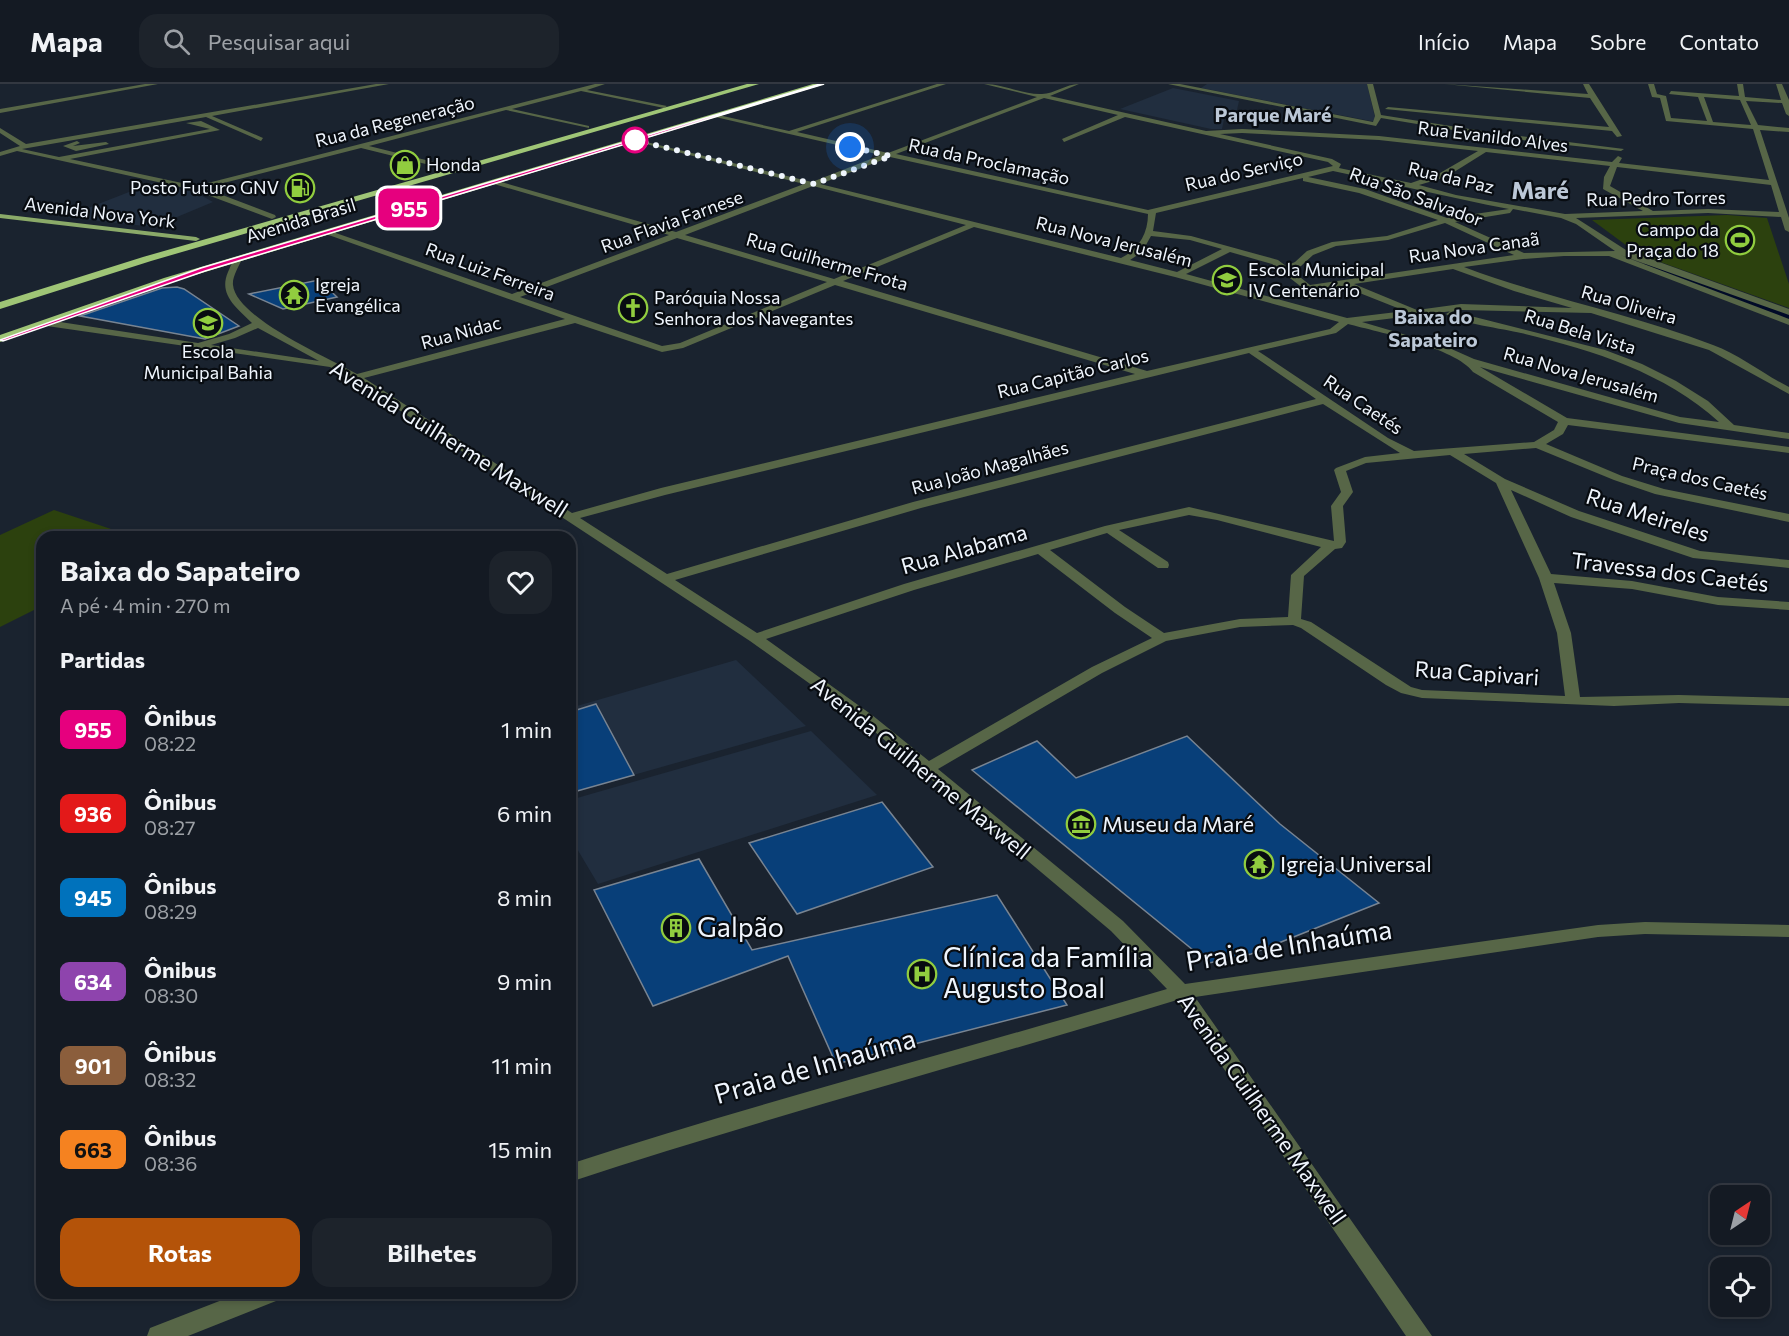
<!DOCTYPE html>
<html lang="pt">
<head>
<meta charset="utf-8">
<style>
	:root { --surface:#141a23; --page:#1d232b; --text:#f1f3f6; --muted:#9da1a6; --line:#333841; --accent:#b45309 }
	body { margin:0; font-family:Commissioner,sans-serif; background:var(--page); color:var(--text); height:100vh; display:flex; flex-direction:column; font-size:22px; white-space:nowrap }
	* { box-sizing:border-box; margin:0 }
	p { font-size:20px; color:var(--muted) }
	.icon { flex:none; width:33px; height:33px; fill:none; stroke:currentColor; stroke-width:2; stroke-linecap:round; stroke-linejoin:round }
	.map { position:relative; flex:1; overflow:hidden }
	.panel { position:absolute; left:36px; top:447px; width:540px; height:768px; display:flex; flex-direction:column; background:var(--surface); border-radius:18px; box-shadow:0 3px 9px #0003,0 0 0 2px var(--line) }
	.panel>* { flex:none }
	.badge { padding:0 12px; border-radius:9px; font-size:21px; line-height:39px }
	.needle { width:39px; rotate:35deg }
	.buttons { position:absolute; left:1710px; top:1101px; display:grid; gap:12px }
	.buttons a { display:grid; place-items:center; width:60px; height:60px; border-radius:12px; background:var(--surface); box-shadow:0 3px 9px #0003,0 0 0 2px var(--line); font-size:30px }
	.you { position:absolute; width:30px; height:30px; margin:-15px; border:4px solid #fff; border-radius:50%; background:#1a73e8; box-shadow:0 0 0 9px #1a73e833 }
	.map>.badge { position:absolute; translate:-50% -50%; box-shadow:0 0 0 3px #fff }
	h2 { padding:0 24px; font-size:22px; line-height:54px }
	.round { display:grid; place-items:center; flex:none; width:63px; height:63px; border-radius:18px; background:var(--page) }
	.headline { display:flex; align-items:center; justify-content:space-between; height:102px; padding:0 24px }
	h1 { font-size:28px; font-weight:700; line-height:45px }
	.cta { display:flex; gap:12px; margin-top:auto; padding:12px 24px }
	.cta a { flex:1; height:69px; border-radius:18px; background:var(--accent); color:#fff; font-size:24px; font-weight:700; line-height:69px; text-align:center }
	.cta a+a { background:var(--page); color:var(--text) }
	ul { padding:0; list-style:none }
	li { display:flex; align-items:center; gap:18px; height:84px; padding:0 24px }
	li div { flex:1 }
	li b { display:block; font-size:22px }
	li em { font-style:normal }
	li .badge { min-width:66px; font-weight:700; text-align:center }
	header { display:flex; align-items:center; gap:36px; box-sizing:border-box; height:84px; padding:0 30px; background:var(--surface); border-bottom:2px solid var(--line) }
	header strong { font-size:28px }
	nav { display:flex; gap:33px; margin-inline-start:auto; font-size:21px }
	.search { width:420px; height:54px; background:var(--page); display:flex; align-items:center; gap:15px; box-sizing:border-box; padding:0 21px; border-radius:18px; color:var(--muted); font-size:22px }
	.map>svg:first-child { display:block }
	.built { fill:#212e3f }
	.green { fill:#2c410e }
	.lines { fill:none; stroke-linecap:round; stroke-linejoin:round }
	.canal { fill:#000a27; fill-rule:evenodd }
	.building { fill:#083f79; stroke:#788492; stroke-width:1.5 }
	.minor { fill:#576647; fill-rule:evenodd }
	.major { fill:#8baa69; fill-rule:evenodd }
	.highway { fill:#9fc576; fill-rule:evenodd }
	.line { fill:#e6007e; stroke:#fff; stroke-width:1.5 }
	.walk { stroke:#eff5fd; stroke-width:6; stroke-dasharray:0 10.8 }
	.stop-dot { fill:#fff; stroke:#e6007e; stroke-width:3 }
	.labels { text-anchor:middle; stroke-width:4.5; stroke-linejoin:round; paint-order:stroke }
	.far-street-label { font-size:18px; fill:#eff5fd; stroke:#080c11 }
	.far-poi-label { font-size:18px; fill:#eff5fd; stroke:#080c11; text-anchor:start }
	.far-neighbourhood-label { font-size:20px; font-weight:bold; fill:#bcc8d7; stroke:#080c11 }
	.street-label { font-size:22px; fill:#eff5fd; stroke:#080c11 }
	.poi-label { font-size:22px; fill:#eff5fd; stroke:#080c11; text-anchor:start }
	.far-district-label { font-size:24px; font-weight:bold; fill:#bcc8d7; stroke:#080c11 }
	.near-poi-label { font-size:27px; fill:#eff5fd; stroke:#080c11; text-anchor:start }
	.near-street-label { font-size:27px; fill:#eff5fd; stroke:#080c11 }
</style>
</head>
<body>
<header>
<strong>Mapa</strong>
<div class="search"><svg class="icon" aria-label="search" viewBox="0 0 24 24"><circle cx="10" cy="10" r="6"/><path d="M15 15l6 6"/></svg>Pesquisar aqui</div>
<nav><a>Início</a><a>Mapa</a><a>Sobre</a><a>Contato</a></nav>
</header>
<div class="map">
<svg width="1789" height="1252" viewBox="0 0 1789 1252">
	<rect width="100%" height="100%" fill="#1a232f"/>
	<path class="built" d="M1207 0H1367L1376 38 1201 4Z
		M1173 4 1239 17 1237 26H1226L1222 45H1211L1120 25Z
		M152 99 195 108 213 118 153 143 65 133Z
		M736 576 806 642 570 709V624Z
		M811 647 877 711 598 800 570 753V716Z"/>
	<path class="green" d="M1727 131 1767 134 1789 200V224L1638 170 1592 136Z
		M54 426 135 453H42V522L0 543V451Z"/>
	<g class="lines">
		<path class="canal" d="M1649 177 1789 228V237L1644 184 1642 181Z"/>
	</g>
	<path class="building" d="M319 196 337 213 283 225 249 210Z
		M177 203 184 205 239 242 205 255 80 232 162 204Z
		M596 620 634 691 570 709V628Z
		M1187 652 1280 740 1379 819 1251 870 1209 879 972 686 1037 657 1076 694Z
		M882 718 933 783 797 830 749 759Z
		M699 775 752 866 997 811 1067 921 836 980 788 872 653 922 594 806Z"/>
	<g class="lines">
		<path class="minor" d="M145 0H158L0 29V25Z
			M376 0H389L212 32 263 54 261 57 206 33 22 65 59 73 210 45 186 39 201 37 220 46 70 75 196 102 595 0H605L587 6 667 22 664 24 581 7 512 25 589 42V44L506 26 369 62 446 81V85L361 64 204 104 275 131 276 133 272 135 194 106 17 67 0 72V68L20 62 0 49V44L26 60Z
			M937 0H946L797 48 888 69 1037 13 984 0C1004 0 1023 11 1042 10 1054 10 1066 0 1079 0L1050 12 1206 47 1242 45 1379 52 1612 78 1618 72 1622 74 1619 79 1769 96 1753 45 1666 37 1660 14 1652 13 1648 0H1654L1657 10 1666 12 1671 34 1707 37 1698 13 1669 10 1671 7 1739 12 1737 0H1743L1745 13 1781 16 1776 0H1782L1789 16V32L1786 30 1782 19 1746 17 1758 41 1789 44V48L1760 46 1789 134V148L1785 146 1781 133 1708 129 1576 134 1626 166 1789 225V231L1620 171 1789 235V241L1609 172H1564L1523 175 1464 183C1546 214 1632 230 1713 261 1740 271 1763 290 1789 303V310L1709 266 1591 229 1461 226 1362 238 1447 263 1474 275 1680 333 1719 338C1664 288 1592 266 1521 249 1504 245 1459 239 1446 230L1451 227 1605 266 1642 280 1676 297 1708 317 1734 341 1789 349V355L1679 339 1480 283 1567 334 1789 363V369L1568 341 1563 350 1546 360 1622 392 1664 405 1789 430V438L1655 410 1614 396 1536 364 1464 370 1505 395 1579 427 1700 467 1789 476V484L1693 474 1571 433 1511 406 1551 490 1632 497 1718 513 1789 518V526L1718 521 1632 505 1554 499 1571 549 1580 613 1679 611 1789 614V622L1679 619 1614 622 1422 614 1401 609 1386 601 1301 544 1293 541 1240 543 1166 557 1102 589 938 685 1123 837 1185 900 1598 841 1645 838 1789 841V853L1645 850 1598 853 1195 913 1432 1252H1406L1177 916C975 978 770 1032 570 1098V1080C767 1016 968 964 1167 905L1111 847 862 637 750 557 352 295 330 283 47 242 42 239 47 236 198 259 229 250 252 239C237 224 218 211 228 188 231 182 232 176 238 172L242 175C239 182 232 193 233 201 236 234 329 274 357 290L565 235 323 149 330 147 512 210 669 151 494 100V96L676 148 804 100 634 57V55L812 98 881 71 711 32 714 30 789 47ZM1704 13 1740 16 1751 41 1713 38ZM1044 14 1118 31 1062 55 1064 58 1125 33 1328 78 1333 82 1148 126 896 70ZM1242 49 1379 56 1478 67 1440 89 1411 99 1339 84 1341 80 1332 75 1220 50ZM1486 68 1610 82 1604 93 1603 105 1643 127 1565 130 1456 111 1419 101 1446 93ZM890 73 1148 130C1148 150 1138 166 1121 174L820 100ZM1617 83 1771 101 1779 128 1708 125 1653 127 1610 102ZM1333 87C1392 99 1450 114 1509 125L1447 134 1365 105 1308 93ZM1303 94V97L1359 109 1438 136 1387 152 1332 158 1307 167 1295 178 1286 182 1278 176 1191 152 1153 147 1156 129ZM813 102 966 141 834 195 685 151ZM1513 125 1561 134 1576 140 1615 167 1524 169 1455 138 1510 129ZM1445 139 1514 171 1310 201 1291 186 1301 182 1313 171 1336 162 1388 156ZM974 143 1175 193 1339 238 1330 245 1147 287 843 197ZM1151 152 1190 156 1222 165 1177 188 1130 176 1142 168ZM677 154 827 198 680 259 662 262 520 213ZM1230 168 1272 180 1304 205 1305 215H1311L1312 206 1342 202 1405 227 1347 234 1186 190ZM1453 185 1514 207 1572 224 1461 220 1417 226 1354 200ZM835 201 1135 290 661 404 572 429 364 294 575 239 662 268 683 264ZM1348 240C1378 248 1456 264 1473 288L1558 338 1554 346 1534 358 1414 367 1388 354 1258 267 1336 249ZM258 244 319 277 211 261 235 254ZM1249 269 1316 315 913 418 667 490 580 434 665 411ZM1323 320 1400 369 1365 373 1336 384 1334 386 1341 408 1331 422 1334 457 1189 423 1105 442 904 500 757 549 675 496 921 424ZM1450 371 1496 399 1539 494 1557 549 1565 612 1422 606 1411 603 1311 538 1301 535 1304 492 1335 465 1342 464 1346 458 1343 422 1353 408 1346 387 1366 379ZM1189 431 1217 436 1321 463 1291 491 1288 533 1240 535 1164 549 1125 523 1050 466 1107 449 1158 484H1168L1169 481 1168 478 1119 446ZM1038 470 1115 529 1152 554 1092 583 929 677 872 631 766 555 914 506Z
			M1168 0H1180L1373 38 1375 32 1367 0H1373L1381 31 1495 49 1624 65 1621 67 1495 53 1381 34 1376 42Z
			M1444 0 1588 10 1583 0H1589L1622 52 1617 53 1612 47 1385 25 1388 23 1609 43 1590 14Z
			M77 57 80 59 73 62 106 58 109 60 76 67 63 62Z
			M240 1209H280L276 1217 188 1252H147L150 1244Z"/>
		<path class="major" d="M0 130 196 153 200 155 196 157 0 134Z"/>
		<path class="highway" d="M747 0H759L151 177 0 225V218L143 173Z
			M813 0H825L172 198 0 258V251L164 194Z"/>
	</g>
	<path class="line" d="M820 0H824L205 187 3 257 0 256 201 184Z"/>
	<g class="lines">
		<path class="walk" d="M635 56 814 100 891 72 850 63"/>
	</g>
	<defs>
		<g id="shop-ring" transform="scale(1.5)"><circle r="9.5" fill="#080c11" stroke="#91cd3f" stroke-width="1.5"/><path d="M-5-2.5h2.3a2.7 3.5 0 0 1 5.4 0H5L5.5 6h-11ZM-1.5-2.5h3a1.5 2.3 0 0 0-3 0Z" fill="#91cd3f"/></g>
		<g id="fuel-ring" transform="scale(1.5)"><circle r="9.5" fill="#080c11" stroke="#91cd3f" stroke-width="1.5"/><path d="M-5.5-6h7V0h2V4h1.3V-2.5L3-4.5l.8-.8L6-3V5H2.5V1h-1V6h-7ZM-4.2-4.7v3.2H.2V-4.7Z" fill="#91cd3f"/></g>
		<g id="stadium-ring" transform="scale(1.5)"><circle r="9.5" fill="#080c11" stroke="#91cd3f" stroke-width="1.5"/><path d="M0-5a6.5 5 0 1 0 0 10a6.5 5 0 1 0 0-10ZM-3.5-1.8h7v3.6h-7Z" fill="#91cd3f"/></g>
		<g id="school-ring" transform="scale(1.5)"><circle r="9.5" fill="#080c11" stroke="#91cd3f" stroke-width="1.5"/><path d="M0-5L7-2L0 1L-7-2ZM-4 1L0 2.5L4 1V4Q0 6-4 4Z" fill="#91cd3f"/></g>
		<g id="temple-ring" transform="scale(1.5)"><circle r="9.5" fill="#080c11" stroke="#91cd3f" stroke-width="1.5"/><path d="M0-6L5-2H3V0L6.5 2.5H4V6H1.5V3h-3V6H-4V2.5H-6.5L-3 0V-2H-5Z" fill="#91cd3f"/></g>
		<g id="church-ring" transform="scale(1.5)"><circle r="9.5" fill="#080c11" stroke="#91cd3f" stroke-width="1.5"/><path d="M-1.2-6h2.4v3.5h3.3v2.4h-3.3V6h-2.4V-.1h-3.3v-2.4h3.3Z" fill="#91cd3f"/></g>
		<g id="museum-ring" transform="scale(1.5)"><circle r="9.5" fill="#080c11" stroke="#91cd3f" stroke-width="1.5"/><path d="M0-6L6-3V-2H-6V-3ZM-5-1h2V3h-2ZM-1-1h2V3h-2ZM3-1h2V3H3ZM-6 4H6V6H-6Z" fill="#91cd3f"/></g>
		<g id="building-ring" transform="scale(1.5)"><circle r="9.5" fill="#080c11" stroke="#91cd3f" stroke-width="1.5"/><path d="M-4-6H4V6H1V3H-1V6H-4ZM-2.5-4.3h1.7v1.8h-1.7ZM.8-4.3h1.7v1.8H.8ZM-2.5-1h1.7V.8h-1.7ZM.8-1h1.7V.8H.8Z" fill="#91cd3f"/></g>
		<g id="hospital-ring" transform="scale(1.5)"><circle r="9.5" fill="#080c11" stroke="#91cd3f" stroke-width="1.5"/><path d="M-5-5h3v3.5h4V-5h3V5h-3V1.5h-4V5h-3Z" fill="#91cd3f"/></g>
	</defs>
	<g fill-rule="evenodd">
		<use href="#shop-ring" x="405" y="81"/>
		<use href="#fuel-ring" x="300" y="104"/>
		<use href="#stadium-ring" x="1740" y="156"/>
		<use href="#school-ring" x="1227" y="196"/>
		<use href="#temple-ring" x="294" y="211"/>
		<use href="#church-ring" x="633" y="224"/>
		<use href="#school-ring" x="208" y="239"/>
		<use href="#museum-ring" x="1081" y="740"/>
		<use href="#temple-ring" x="1259" y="780"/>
		<use href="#building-ring" x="676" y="844"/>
		<use href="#hospital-ring" x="922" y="890"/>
	</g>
	<circle class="stop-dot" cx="635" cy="56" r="12"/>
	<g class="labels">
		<g class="far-street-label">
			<text transform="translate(395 38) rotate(-14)" y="6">Rua da Regeneração</text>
			<text transform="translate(1493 53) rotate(7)" y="6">Rua Evanildo Alves</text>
			<text transform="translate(989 78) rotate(12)" y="6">Rua da Proclamação</text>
			<text transform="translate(1244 88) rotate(-13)" y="6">Rua do Serviço</text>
			<text transform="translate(1451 94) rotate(13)" y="6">Rua da Paz</text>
			<text transform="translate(1416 113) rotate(20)" y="6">Rua São Salvador</text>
			<text transform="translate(1656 115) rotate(-1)" y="6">Rua Pedro Torres</text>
			<text transform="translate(100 129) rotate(7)" y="6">Avenida Nova York</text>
			<text transform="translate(301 137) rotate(-17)" y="6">Avenida Brasil</text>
			<text transform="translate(672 138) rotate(-20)" y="6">Rua Flavia Farnese</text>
			<text transform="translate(1114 158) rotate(14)" y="6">Rua Nova Jerusalém</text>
			<text transform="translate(1474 164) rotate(-8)" y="6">Rua Nova Canaã</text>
			<text transform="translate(827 178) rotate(16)" y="6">Rua Guilherme Frota</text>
			<text transform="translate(490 188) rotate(20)" y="6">Rua Luiz Ferreira</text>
			<text transform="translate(1629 221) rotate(16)" y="6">Rua Oliveira</text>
			<text transform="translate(1580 248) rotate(17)" y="6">Rua Bela Vista</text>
			<text transform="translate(461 249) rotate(-15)" y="6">Rua Nidac</text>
			<text transform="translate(1073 290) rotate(-14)" y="6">Rua Capitão Carlos</text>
			<text transform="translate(1581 291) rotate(16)" y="6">Rua Nova Jerusalém</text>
			<text transform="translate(1363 321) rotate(34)" y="6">Rua Caetés</text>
			<text transform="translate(990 384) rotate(-15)" y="6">Rua João Magalhães</text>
			<text transform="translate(1700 395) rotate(13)" y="6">Praça dos Caetés</text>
		</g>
		<g class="far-poi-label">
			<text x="426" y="87">Honda</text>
			<text x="279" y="110" text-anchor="end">Posto Futuro GNV</text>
			<text x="1719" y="152" text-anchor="end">Campo da<tspan x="1719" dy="21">Praça do 18</tspan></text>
			<text x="1248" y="192">Escola Municipal<tspan x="1248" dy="21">IV Centenário</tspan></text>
			<text x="315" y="207">Igreja<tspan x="315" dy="21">Evangélica</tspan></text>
			<text x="654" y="220">Paróquia Nossa<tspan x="654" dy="21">Senhora dos Navegantes</tspan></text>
			<text x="208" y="274" text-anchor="middle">Escola<tspan x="208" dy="21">Municipal Bahia</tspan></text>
		</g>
		<g class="far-neighbourhood-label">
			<text x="1273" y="38">Parque Maré</text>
			<text x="1433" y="240">Baixa do<tspan x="1433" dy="23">Sapateiro</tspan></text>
		</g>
		<g class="street-label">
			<text transform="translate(449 355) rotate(32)" y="8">Avenida Guilherme Maxwell</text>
			<text transform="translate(1648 431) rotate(18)" y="8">Rua Meireles</text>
			<text transform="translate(964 465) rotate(-16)" y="8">Rua Alabama</text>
			<text transform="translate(1670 488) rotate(7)" y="8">Travessa dos Caetés</text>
			<text transform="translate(1477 589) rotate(4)" y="8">Rua Capivari</text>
			<text transform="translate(921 684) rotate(39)" y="8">Avenida Guilherme Maxwell</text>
			<text transform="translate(1262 1025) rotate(55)" y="8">Avenida Guilherme Maxwell</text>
		</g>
		<g class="poi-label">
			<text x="1102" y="748">Museu da Maré</text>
			<text x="1280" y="788">Igreja Universal</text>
		</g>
		<g class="far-district-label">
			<text x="1540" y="115">Maré</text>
		</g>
		<g class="near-poi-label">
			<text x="697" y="853">Galpão</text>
			<text x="943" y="883">Clínica da Família<tspan x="943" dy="31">Augusto Boal</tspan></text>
		</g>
		<g class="near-street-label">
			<text transform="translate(1289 862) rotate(-9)" y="9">Praia de Inhaúma</text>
			<text transform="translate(815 983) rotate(-16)" y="9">Praia de Inhaúma</text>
		</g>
	</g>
</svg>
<div class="buttons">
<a><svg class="needle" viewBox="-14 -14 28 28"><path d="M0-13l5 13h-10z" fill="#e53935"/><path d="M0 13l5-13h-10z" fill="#9da1a6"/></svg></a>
<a><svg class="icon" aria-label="locate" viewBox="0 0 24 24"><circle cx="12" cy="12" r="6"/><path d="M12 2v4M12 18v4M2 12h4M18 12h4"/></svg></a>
</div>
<div class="you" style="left:850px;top:63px"></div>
<b class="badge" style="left:409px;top:124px;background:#e6007e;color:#fff">955</b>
<section class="panel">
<div class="headline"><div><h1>Baixa do Sapateiro</h1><p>A pé · 4 min · 270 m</p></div><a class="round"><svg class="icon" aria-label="heart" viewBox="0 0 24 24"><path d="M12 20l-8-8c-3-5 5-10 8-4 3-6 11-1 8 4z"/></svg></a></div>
<h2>Partidas</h2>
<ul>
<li><span class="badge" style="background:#e6007e;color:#fff">955</span><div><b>Ônibus</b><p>08:22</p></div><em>1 min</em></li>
<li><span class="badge" style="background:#e31919;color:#fff">936</span><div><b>Ônibus</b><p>08:27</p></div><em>6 min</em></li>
<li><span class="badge" style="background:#0072bc;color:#fff">945</span><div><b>Ônibus</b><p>08:29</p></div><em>8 min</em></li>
<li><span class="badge" style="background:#8e44ad;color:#fff">634</span><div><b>Ônibus</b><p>08:30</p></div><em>9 min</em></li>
<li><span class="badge" style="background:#8b5e3c;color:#fff">901</span><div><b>Ônibus</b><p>08:32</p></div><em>11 min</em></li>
<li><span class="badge" style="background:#f58220;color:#111">663</span><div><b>Ônibus</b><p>08:36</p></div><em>15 min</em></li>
</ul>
<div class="cta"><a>Rotas</a><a>Bilhetes</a></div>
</section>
</div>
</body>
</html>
